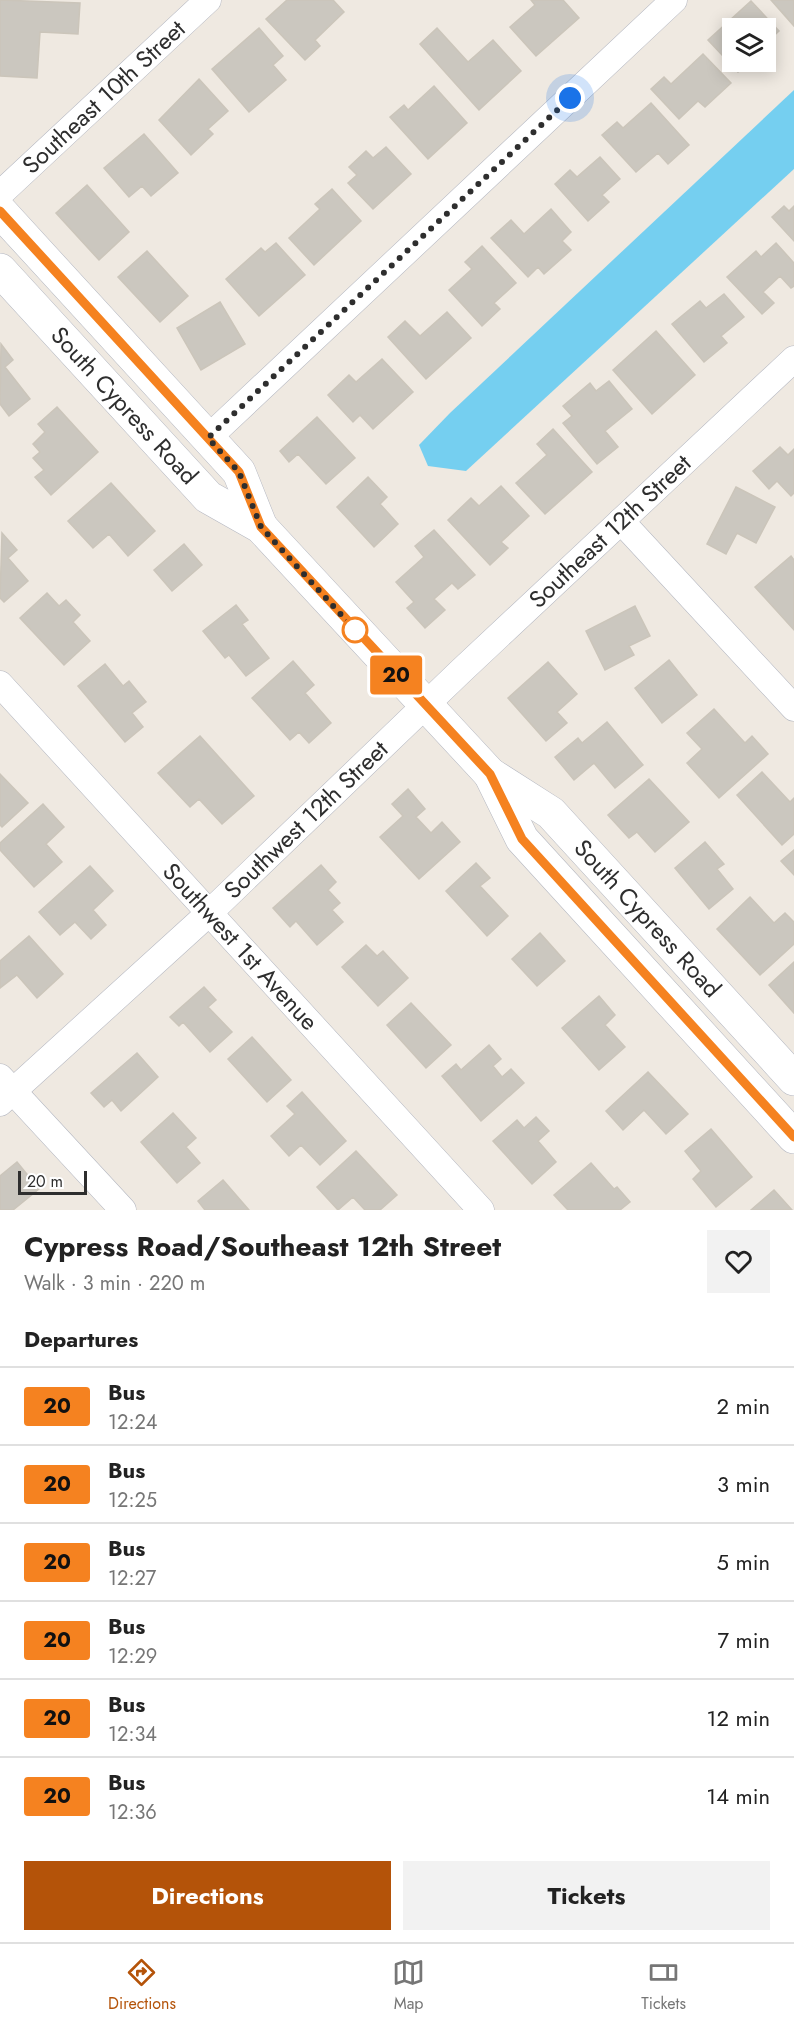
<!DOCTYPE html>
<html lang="en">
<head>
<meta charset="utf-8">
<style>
	:root { --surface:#fff; --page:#f2f2f2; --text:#222; --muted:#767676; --line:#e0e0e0; --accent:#b45309 }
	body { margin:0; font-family:Jost,sans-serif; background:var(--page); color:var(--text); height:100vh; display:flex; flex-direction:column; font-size:22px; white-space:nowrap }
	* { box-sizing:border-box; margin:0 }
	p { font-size:20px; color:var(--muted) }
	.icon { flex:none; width:33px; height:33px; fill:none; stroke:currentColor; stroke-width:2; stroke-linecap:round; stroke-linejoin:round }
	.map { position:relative; height:1210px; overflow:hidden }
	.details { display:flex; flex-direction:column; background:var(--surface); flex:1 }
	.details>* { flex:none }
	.badge { padding:0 12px; border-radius:4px; font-size:21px; line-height:39px }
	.fabs { position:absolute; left:722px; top:18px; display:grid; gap:12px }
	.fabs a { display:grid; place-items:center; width:54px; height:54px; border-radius:0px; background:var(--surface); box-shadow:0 3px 15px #0003; font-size:30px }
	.scale { position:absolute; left:18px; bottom:15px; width:69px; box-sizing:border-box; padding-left:6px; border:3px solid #2e2e2e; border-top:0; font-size:16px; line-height:21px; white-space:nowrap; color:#2e2e2e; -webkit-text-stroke:4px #fff; paint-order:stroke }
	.you { position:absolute; width:30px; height:30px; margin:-15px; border:4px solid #fff; border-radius:50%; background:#1a73e8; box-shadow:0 0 0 9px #1a73e833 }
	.map>.badge { position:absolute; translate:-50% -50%; box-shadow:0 0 0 3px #fff }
	h2 { padding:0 24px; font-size:22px; line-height:54px }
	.round { display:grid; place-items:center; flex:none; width:63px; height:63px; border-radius:0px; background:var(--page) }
	.summary { display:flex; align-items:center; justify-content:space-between; height:102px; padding:0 24px }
	h1 { font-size:28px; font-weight:700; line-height:45px }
	.primary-button { display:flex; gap:12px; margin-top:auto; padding:12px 24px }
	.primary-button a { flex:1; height:69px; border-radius:0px; background:var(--accent); color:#fff; font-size:24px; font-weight:700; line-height:69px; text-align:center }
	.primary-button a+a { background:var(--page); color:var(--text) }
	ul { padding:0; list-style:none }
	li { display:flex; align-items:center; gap:18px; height:78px; padding:0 24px; border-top:2px solid var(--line) }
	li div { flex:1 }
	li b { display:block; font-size:22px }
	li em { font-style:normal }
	li .badge { min-width:66px; font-weight:700; text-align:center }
	.tab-bar { display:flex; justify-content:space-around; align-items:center; height:84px; border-top:2px solid var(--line); background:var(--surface); font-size:16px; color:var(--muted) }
	.tab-bar a { display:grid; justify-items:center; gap:3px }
	.tab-bar .active { color:var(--accent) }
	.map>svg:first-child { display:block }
	.water { fill:#75cff0 }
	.building { fill:#cbc7bf; stroke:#cbc5ba; stroke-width:1.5 }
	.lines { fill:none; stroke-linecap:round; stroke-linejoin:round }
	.street-casing { stroke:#b4b7c1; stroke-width:27 }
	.secondary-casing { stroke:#b4b7c1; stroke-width:34 }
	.street { stroke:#fff; stroke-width:26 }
	.secondary { stroke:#fff; stroke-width:33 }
	.line-casing { stroke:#fff; stroke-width:14 }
	.line { stroke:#f58220; stroke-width:9 }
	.walk { stroke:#2e2e2e; stroke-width:6; stroke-dasharray:0 10.8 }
	.stop-dot { fill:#fff; stroke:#f58220; stroke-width:3 }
	.labels { text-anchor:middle; stroke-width:5; stroke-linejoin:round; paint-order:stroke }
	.street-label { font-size:24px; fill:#2e2e2e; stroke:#fff }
</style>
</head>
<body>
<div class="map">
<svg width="794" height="1210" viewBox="0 0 794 1210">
	<rect width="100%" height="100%" fill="#efe9e1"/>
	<path class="water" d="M794 90V169L466 471 428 466 419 445 450 413Z"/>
	<path class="building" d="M0 0 80 3 78 34 40 32 37 78 0 76Z
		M287 0H333L344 12 315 40 320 46 305 60 266 19Z
		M531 0H563L579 18 536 56 510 27 535 5Z
		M771 0H794V26Z
		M751 1 779 31 765 44V28H732V62H750L738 72 708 40Z
		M259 28 283 56 273 65 286 80 249 112 212 69Z
		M437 28 468 62 493 40 521 71 479 110 420 44Z
		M703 54 731 83 705 107 698 101 679 119 651 89 664 77 671 84Z
		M199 79 228 111 208 129 213 134 191 155 159 120Z
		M434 86 467 123 428 159 390 117 404 105 408 110Z
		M651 103 689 145 668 164 658 153 636 172 602 135 617 122 623 128Z
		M144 134 178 173 151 196 142 186 129 197 104 168Z
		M386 147 411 174 373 209 348 183 357 175 349 167 366 151 373 158Z
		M600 157 620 179 602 195 609 202 588 221 555 184 570 170 577 177Z
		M87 185 129 232 99 260 56 213Z
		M332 189 361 221 314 265 289 238 320 209 315 204Z
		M784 206 789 211 794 206V241L772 217Z
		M551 209 571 232 562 241 571 250 544 274 538 267 528 277 491 238 511 220 524 234Z
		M276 243 305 275 259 316 226 279 261 248 265 252Z
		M776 243 794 263V286L791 288 780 276 763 292 774 303 762 314 727 277 756 251 761 257Z
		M482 246 516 283 494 303 500 309 482 326 449 290 472 269 465 262Z
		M147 251 188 296 160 322 118 277Z
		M724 294 744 317 721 336 727 343 704 362 672 324 700 301 706 308Z
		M220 302 245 344 201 370 177 328Z
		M447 312 471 338 426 379 388 337 405 321 420 336Z
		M656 331 695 375 652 414 613 370Z
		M1 344 13 360 5 367 30 399 9 416 0 404Z
		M382 359 413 392 373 429 360 415 353 422 328 395 349 375 356 382Z
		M609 381 632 409 605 431 618 447 597 464 563 423 572 416 563 406 590 383 596 391Z
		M57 407 98 452 51 495 35 477 44 470 33 458 40 452 33 444 45 432 38 424Z
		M317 417 355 458 326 484 298 454 289 462 280 451Z
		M553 429 592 472 545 514 516 483 547 455 537 444Z
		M780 447 788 455 794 449V493L791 496 777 481 769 489 753 471Z
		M368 477 387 497 380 504 398 524 374 547 337 507Z
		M111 483 155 531 128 556 109 534 93 548 68 521Z
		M501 486 529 516 501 542 508 548 490 565 448 520 471 498 479 506Z
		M736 487 775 507 756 543 737 533 726 554 707 544Z
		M434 530 475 575 458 589 452 583 434 599 445 610 425 628 407 608 414 602 396 582 424 557 415 546Z
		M2 533 17 550 8 558 28 581 4 602 0 598Z
		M184 544 202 565 172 591 154 570Z
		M791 556 794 560V630L755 587Z
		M47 593 59 606 66 600 80 615 73 622 90 641 64 665 20 618Z
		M236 605 248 620 242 624 269 658 246 676 229 655 225 658 203 631Z
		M635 606 650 636 629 646 634 655 605 670 586 631Z
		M669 660 697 695 662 723 635 688Z
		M293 661 314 685 305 693 331 723 309 743 299 732 290 740 252 698Z
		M548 662 577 694 557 712 567 723 546 741 508 698Z
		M105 664 123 686 129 681 146 702 132 713 143 727 125 742 78 686Z
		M714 709 745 743 752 736 768 754 719 798 687 763 702 749 687 733Z
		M607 722 643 765 615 788 594 763 574 780 555 757 578 738 582 743Z
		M200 736 254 796 222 824 199 799 190 807 158 773Z
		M762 772 790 802 794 798V834L782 845 737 795Z
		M0 774 28 803 2 827 0 825Z
		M649 779 689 822 655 852 637 832 629 838 608 815Z
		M408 789 425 809 416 817 431 833 442 822 460 842 419 879 380 837 403 816 392 804Z
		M43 804 64 827 46 844 62 862 34 887 0 850V843Z
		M705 842 724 864 717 869 733 889 709 909 675 868Z
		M794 850V875L781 861Z
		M476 863 490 878 480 886 508 916 487 936 446 891Z
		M321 865 336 882 328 890 340 903 332 910 343 922 317 945 296 921 290 927 273 908Z
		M90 866 113 891 93 910 106 925 91 939 75 922 60 935 39 912Z
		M750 897 774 923 785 913 794 922V944L760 975 717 929Z
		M540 933 565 961 537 986 512 959Z
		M29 936 63 974 37 998 17 975 0 988V961Z
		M366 945 377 956 383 951 408 978 378 1006 342 967Z
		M794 962V1013L769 985Z
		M204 987 216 1000 208 1007 232 1032 210 1052 183 1022 179 1026 170 1017Z
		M599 996 615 1015 605 1025 625 1047 599 1070 562 1028Z
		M411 1003 451 1045 426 1068 387 1025Z
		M252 1037 291 1080 267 1102 228 1059Z
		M489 1045 501 1059 493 1066 502 1077 511 1069 524 1083 481 1121 442 1076 456 1064 461 1070Z
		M137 1053 158 1077 121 1111 112 1100 104 1107 91 1093Z
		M648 1072 688 1114 666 1134 644 1110 623 1130 606 1111Z
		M302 1092 346 1141 320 1165 301 1145 289 1156 271 1136 295 1114 287 1106Z
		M173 1113 196 1138 186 1147 200 1163 177 1183 141 1142Z
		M536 1117 549 1131 538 1141 556 1162 532 1184 493 1141 517 1120 524 1128Z
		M711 1129 752 1177 716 1207 693 1179 701 1171 685 1151Z
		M356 1151 397 1195 380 1210H365L353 1197 338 1210 317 1187Z
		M17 1162 39 1189 13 1210H0V1176Z
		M591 1163 614 1189 617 1187 630 1202 620 1210H568L554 1195Z
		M223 1180 249 1210H205L198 1201Z
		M774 1190 792 1210H751Z"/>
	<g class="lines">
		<g class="street-casing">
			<g id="street">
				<path id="s1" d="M0 194 208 0"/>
				<path d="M208 438 674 0"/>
				<path d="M621 521 794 708"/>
				<path id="s2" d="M0 684 481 1210"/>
				<path d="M0 1077 123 1210"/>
				<path id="s3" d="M0 1103 208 914 461 671 794 359"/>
			</g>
		</g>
		<g class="secondary-casing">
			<g id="secondary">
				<path d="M0 211 239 472 261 527"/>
				<path id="s4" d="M0 270 208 497 261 527 490 774 551 813 794 1079"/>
				<path d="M490 774 522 839 794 1137"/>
			</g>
		</g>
		<use href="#street" class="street"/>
		<use href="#secondary" class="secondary"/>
	</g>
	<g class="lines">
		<g class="line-casing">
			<path id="line" d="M0 211 239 472 261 527 490 774 522 839 794 1137"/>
		</g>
		<use href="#line" class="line"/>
		<path class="walk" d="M355 630 261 527 239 472 208 438 570 98"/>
	</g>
	<circle class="stop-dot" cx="355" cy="630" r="12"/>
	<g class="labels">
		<g class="street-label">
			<text dy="8" stroke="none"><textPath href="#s1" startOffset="142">Southeast 10th Street</textPath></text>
			<text dy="8" stroke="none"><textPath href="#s4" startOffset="184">South Cypress Road</textPath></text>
			<text dy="8" stroke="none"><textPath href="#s3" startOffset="836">Southeast 12th Street</textPath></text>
			<text dy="8" stroke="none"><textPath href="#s3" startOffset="417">Southwest 12th Street</textPath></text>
			<text dy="8" stroke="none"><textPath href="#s4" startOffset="921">South Cypress Road</textPath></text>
			<text dy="8" stroke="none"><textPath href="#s2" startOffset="356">Southwest 1st Avenue</textPath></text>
		</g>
	</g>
</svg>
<div class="fabs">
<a><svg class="icon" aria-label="layers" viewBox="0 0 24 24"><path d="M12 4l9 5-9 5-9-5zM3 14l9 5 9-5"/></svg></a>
</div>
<div class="scale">20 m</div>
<div class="you" style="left:570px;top:98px"></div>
<b class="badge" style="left:396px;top:675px;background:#f58220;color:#111">20</b>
</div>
<section class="details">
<div class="summary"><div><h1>Cypress Road/Southeast 12th Street</h1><p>Walk · 3 min · 220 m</p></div><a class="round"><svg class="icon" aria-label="heart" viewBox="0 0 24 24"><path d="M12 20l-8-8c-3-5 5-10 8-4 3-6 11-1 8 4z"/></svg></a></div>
<h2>Departures</h2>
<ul>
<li><span class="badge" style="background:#f58220;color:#111">20</span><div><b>Bus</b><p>12:24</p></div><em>2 min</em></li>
<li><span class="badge" style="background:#f58220;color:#111">20</span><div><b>Bus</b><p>12:25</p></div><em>3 min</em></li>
<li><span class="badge" style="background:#f58220;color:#111">20</span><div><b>Bus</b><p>12:27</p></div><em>5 min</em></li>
<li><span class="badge" style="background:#f58220;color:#111">20</span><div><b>Bus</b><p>12:29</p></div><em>7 min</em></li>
<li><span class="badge" style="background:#f58220;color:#111">20</span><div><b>Bus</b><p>12:34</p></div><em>12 min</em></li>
<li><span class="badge" style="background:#f58220;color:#111">20</span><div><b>Bus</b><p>12:36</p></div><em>14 min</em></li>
</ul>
<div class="primary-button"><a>Directions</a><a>Tickets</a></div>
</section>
<nav class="tab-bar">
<a class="active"><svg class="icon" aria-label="directions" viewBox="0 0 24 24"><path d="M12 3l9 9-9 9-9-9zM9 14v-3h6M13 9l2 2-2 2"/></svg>Directions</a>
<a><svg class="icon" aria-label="map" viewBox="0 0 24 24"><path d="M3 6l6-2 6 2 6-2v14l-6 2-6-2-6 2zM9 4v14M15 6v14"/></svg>Map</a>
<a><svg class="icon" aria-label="tickets" viewBox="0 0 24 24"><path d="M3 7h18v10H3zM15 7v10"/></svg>Tickets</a>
</nav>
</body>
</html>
